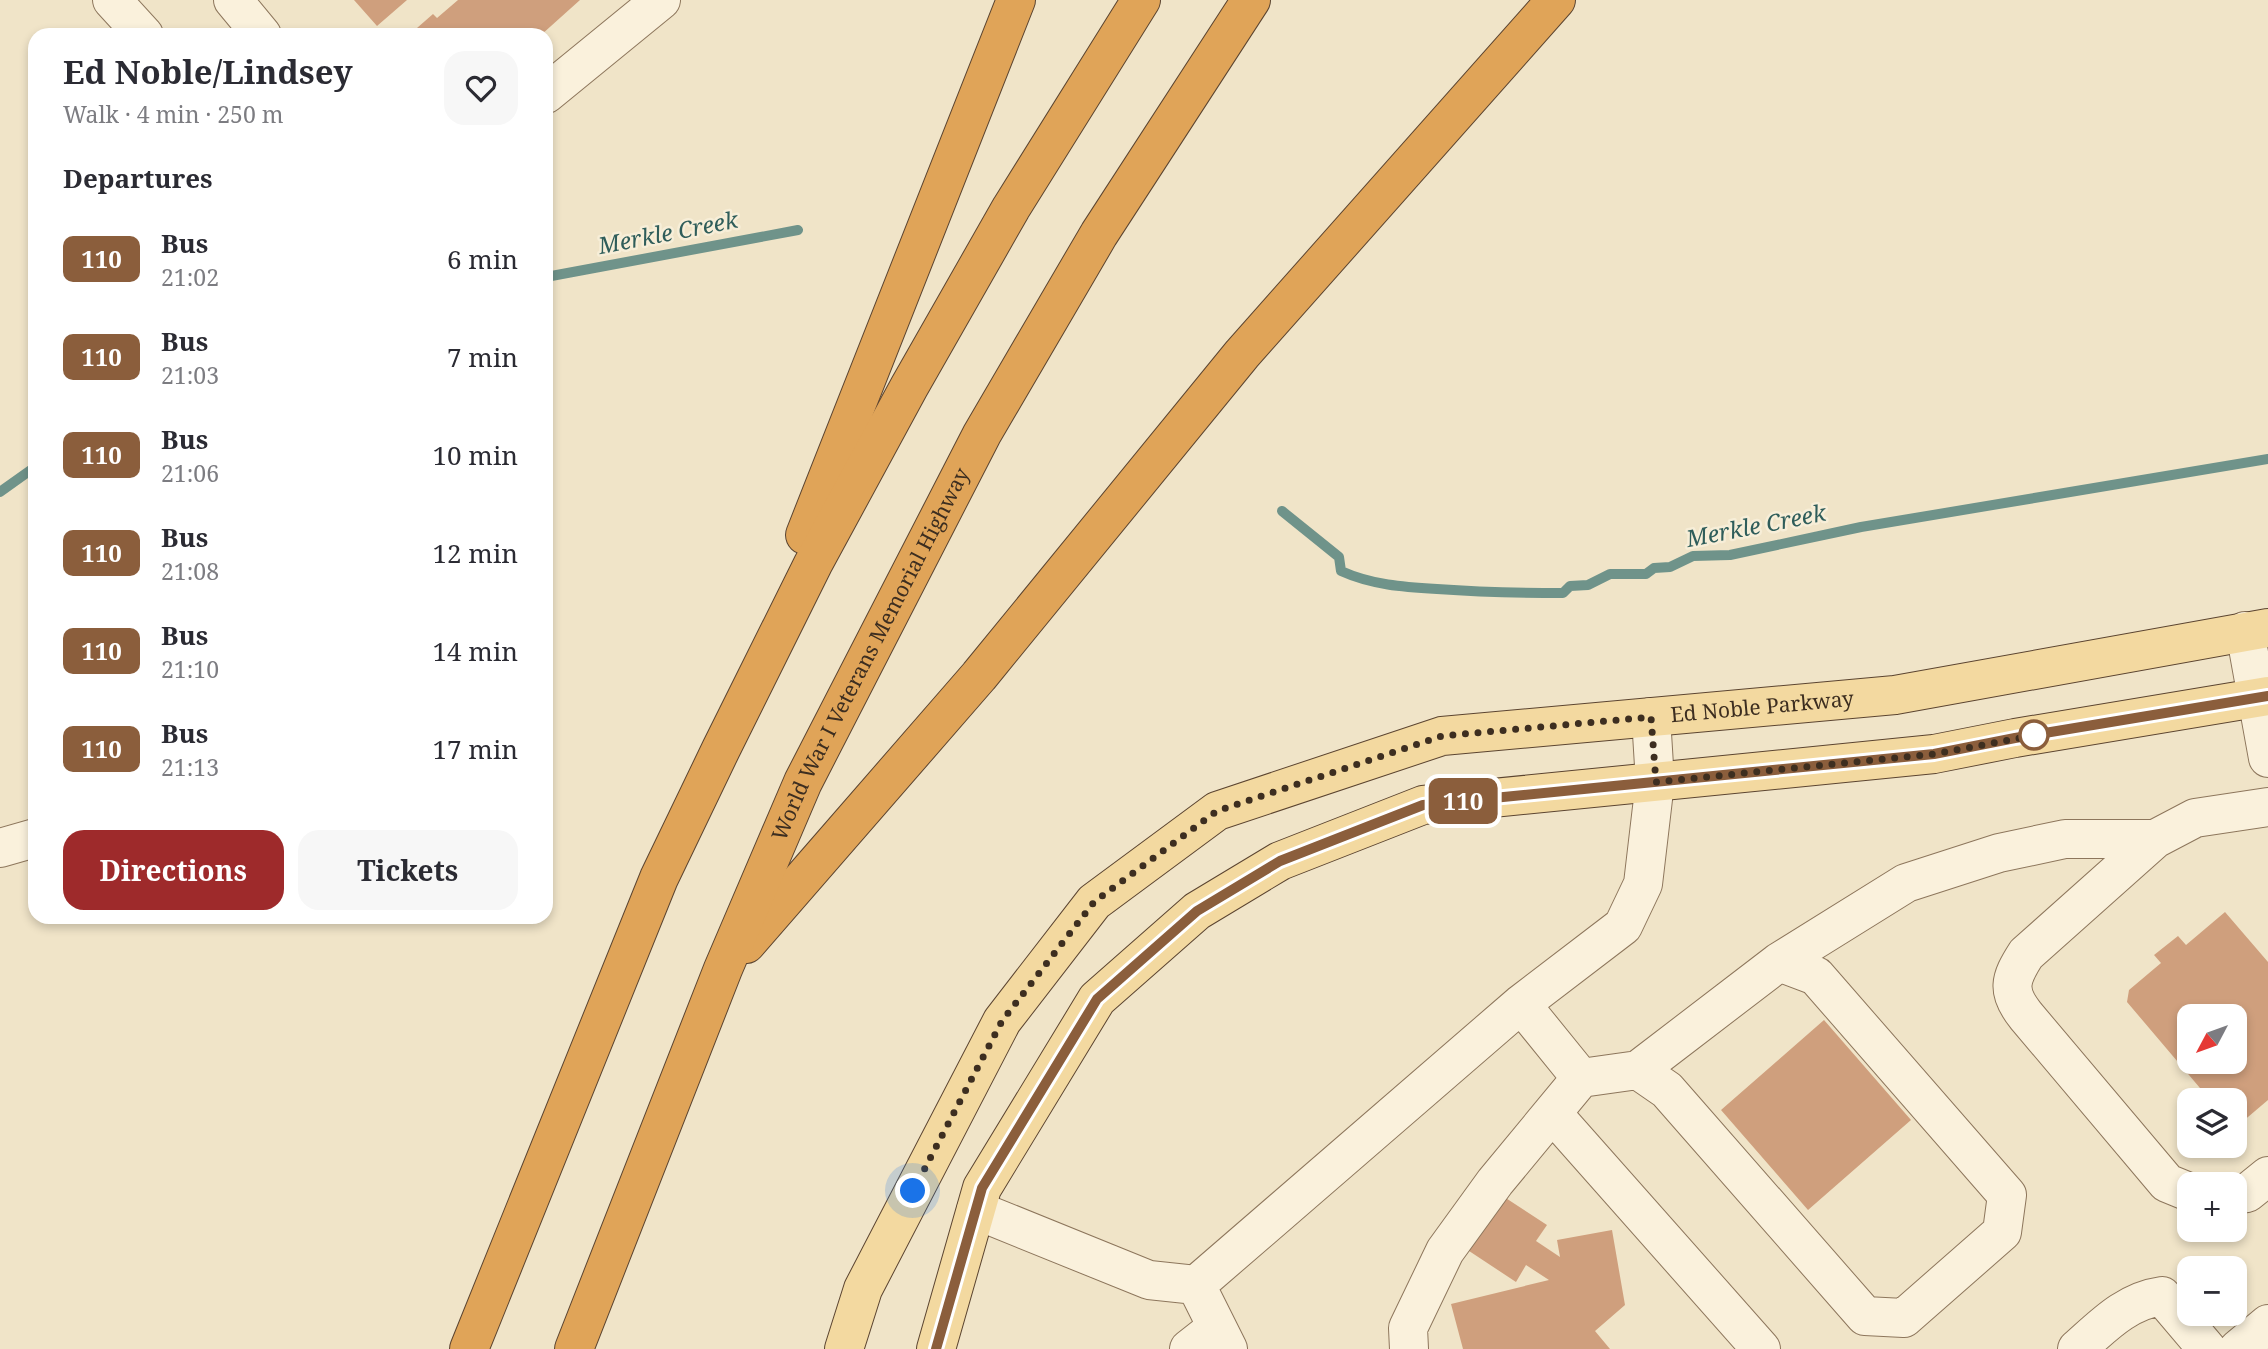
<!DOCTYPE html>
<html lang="en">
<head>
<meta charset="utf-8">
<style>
	:root { --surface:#fff; --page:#f7f7f7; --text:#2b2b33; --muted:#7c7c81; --accent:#9e2a2b }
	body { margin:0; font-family:"Noto Serif",serif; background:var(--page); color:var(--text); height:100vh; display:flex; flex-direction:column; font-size:26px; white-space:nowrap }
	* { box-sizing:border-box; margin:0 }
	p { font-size:23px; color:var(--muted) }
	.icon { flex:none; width:38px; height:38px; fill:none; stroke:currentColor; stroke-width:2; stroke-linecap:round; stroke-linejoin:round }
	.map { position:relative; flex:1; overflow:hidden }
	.details { position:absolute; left:28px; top:28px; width:525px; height:896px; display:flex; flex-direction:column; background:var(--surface); border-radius:21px; box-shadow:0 4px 10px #0003 }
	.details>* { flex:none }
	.badge { padding:0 14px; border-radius:10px; font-size:24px; line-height:46px }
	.needle { width:46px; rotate:229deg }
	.tools { position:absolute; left:2177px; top:1004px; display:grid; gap:14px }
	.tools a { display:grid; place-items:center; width:70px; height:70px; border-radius:14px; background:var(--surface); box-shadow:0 4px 10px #0003; font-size:35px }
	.you { position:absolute; width:35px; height:35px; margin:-18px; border:5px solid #fff; border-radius:50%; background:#1a73e8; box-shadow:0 0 0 10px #1a73e833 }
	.map>.badge { position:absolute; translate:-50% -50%; box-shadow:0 0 0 4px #fff }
	h2 { padding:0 35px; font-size:26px; line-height:63px }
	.round { display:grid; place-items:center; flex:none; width:74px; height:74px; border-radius:21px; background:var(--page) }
	.summary { display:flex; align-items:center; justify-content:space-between; height:119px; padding:0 35px }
	h1 { font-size:33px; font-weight:700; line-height:52px }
	.cta { display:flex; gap:14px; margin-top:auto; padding:14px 35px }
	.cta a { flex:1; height:80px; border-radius:21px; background:var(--accent); color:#fff; font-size:28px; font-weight:700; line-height:80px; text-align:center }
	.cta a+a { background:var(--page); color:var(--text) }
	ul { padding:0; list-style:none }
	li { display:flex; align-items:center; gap:21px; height:98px; padding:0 35px }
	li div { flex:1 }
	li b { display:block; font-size:26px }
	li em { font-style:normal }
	li .badge { min-width:77px; font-weight:700; text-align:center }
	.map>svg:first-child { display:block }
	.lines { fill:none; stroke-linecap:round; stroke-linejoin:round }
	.stream { stroke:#6f938a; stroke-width:10 }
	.building { fill:#cf9f7d; fill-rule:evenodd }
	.minor-casing { stroke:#8d765c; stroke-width:40 }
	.major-casing { stroke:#5b4430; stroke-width:40 }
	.highway-casing { stroke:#5b4430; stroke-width:40 }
	.minor { stroke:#faf1dc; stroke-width:38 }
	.major { stroke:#f3d9a0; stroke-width:38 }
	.highway { stroke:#e0a458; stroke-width:38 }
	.line-casing { stroke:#fff; stroke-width:16 }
	.line { stroke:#8b5e3c; stroke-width:10 }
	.walk { stroke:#3d2e20; stroke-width:7; stroke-dasharray:0 12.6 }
	.stop-dot { fill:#fff; stroke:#8b5e3c; stroke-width:3.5 }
	.labels { text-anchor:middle; stroke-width:5; stroke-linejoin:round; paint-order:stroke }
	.street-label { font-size:21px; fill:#3d2e20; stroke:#f7eed8 }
	.water-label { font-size:23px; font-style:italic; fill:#2f5d5a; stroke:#f7eed8 }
</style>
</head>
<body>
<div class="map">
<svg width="2268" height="1349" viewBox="0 0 2268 1349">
	<rect width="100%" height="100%" fill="#f0e4c8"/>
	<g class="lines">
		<path class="stream" d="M546 277 798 230
			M0 492 35 467
			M1282 511 1339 557 1341 571C1372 585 1403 587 1437 589 1479 592 1521 593 1563 593L1570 586 1588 585 1610 574H1646L1654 568 1670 567 1693 556 1730 555 1861 527 2268 459"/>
	</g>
	<path class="building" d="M354 0H407L377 26Z
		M458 0H580L541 35H409L433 14 437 18Z
		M2225 912 2268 962V1100L2235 1128V1101H2211L2127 1002 2129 990 2161 963 2154 955 2178 936 2186 945ZM2189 1017H2235V1062H2189Z
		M1824 1020 1911 1120 1808 1210 1721 1110Z
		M1495 1191 1547 1225 1536 1241 1560 1257 1557 1240 1612 1230 1625 1305 1595 1331 1610 1349H1463L1451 1304 1549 1280 1526 1265 1516 1282 1460 1245Z"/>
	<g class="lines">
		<g class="minor-casing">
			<path id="minor" d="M112 0 144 35
				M233 0 262 35
				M546 94 661 0
				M2245 631 2268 758
				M0 848 35 838
				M1779 962 1906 883 1999 853 2065 839H2155
				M1521 1004 1581 1078 1638 1070 1779 962 1816 976 2007 1195 2002 1232 1904 1318 1865 1316 1667 1090 1638 1070
				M1552 1113 1761 1349
				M2189 1192 2167 1183 2026 1016C2006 991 2010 979 2026 954L2155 839 2195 818 2268 807
				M2235 1195 2247 1193 2268 1176
				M976 1210 1149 1280 1196 1285 1521 1004 1623 926 1643 884 1655 782 1651 717
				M1196 1285 1228 1349
				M1189 1349 1217 1327
				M1409 1349 1408 1328 1445 1251 1495 1182 1581 1078
				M2077 1349C2103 1326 2126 1301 2162 1296L2207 1349
				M2238 1349 2268 1324"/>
		</g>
		<g class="major-casing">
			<g id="major">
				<path id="s1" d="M844 1349 863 1289 1002 1021 1094 902 1217 811 1442 736 1895 695 2268 628"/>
				<path d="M936 1349 982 1188 1097 999 1197 911 1280 861 1423 805 1934 754 2015 738 2268 696"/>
			</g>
		</g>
		<g class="highway-casing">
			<g id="highway">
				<path d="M805 535 1016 0"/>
				<path d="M746 944 979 676 1242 354 1556 0"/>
				<path d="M469 1349 659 878 721 749 813 564 909 387 1011 208 1141 0"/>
				<path id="s2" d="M574 1349 723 969 803 782 982 434 1099 234 1251 0"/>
			</g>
		</g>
		<use href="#minor" class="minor"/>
		<use href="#major" class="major"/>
		<use href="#highway" class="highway"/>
	</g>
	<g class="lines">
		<g class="line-casing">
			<path id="line" d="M936 1349 982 1188 1097 999 1197 911 1280 861 1423 805 1934 754 2015 738 2268 696"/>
		</g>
		<use href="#line" class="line"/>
		<path class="walk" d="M913 1191 1002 1021 1094 902 1217 811 1442 736 1651 717 1656 782 1934 754 2042 734 2034 735"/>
	</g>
	<circle class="stop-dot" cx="2034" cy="735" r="14"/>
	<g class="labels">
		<g class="street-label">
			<text dy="7" stroke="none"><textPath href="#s2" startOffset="756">World War I Veterans Memorial Highway</textPath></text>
			<text dy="7" stroke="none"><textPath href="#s1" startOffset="1227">Ed Noble Parkway</textPath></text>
		</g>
		<g class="water-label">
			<text transform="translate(668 233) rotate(-11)" y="8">Merkle Creek</text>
			<text transform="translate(1756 526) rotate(-11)" y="8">Merkle Creek</text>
		</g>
	</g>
</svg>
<div class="tools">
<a><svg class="needle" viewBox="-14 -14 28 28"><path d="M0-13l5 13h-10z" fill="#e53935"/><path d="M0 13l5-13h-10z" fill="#7c7c81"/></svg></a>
<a><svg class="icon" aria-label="layers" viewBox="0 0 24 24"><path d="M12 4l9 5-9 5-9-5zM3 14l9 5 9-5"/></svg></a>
<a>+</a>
<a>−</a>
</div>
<div class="you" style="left:913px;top:1191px"></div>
<b class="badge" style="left:1463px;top:801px;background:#8b5e3c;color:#fff">110</b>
<section class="details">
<div class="summary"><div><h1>Ed Noble/Lindsey</h1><p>Walk · 4 min · 250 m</p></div><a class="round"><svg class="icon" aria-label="heart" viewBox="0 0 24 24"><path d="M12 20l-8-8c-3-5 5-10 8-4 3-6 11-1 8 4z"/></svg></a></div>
<h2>Departures</h2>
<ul>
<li><span class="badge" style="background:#8b5e3c;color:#fff">110</span><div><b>Bus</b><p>21:02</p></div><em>6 min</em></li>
<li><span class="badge" style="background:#8b5e3c;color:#fff">110</span><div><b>Bus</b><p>21:03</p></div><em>7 min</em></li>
<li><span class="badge" style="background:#8b5e3c;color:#fff">110</span><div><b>Bus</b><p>21:06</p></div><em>10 min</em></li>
<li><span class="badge" style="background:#8b5e3c;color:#fff">110</span><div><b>Bus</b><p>21:08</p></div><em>12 min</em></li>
<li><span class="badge" style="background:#8b5e3c;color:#fff">110</span><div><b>Bus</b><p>21:10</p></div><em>14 min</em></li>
<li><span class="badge" style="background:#8b5e3c;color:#fff">110</span><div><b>Bus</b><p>21:13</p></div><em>17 min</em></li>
</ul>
<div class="cta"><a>Directions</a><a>Tickets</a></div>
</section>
</div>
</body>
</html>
